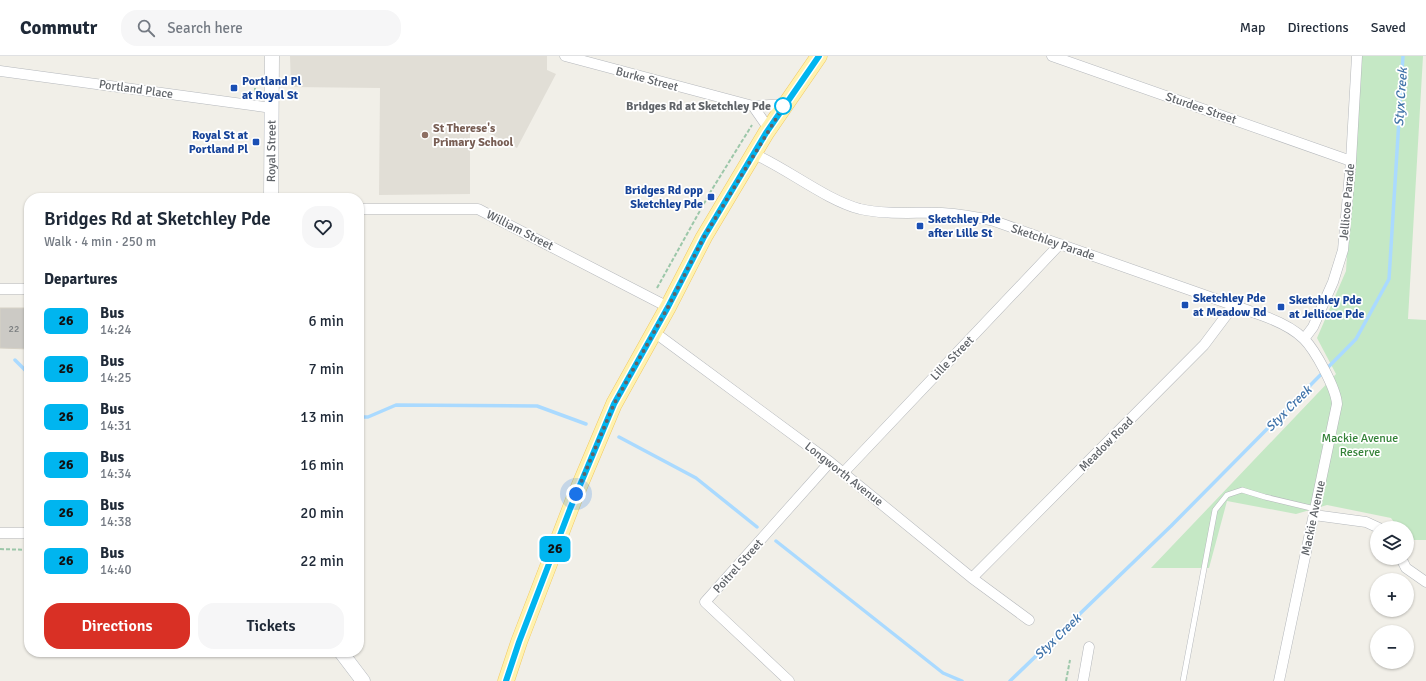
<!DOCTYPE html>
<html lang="en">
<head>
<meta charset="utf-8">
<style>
	:root { --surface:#fff; --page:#f6f6f7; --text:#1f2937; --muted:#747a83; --line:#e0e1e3; --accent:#d93025 }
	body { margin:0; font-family:Signika,sans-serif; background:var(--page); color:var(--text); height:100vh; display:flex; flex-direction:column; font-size:15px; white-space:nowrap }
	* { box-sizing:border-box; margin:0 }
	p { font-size:13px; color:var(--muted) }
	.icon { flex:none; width:22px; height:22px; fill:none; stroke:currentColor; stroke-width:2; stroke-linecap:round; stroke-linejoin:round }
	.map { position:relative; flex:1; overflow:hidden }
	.drawer { position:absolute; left:24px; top:137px; width:340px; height:464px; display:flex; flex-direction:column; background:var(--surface); border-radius:16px; box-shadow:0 1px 3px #0004 }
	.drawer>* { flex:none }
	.badge { padding:0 8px; border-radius:6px; font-size:14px; line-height:26px }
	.tools { position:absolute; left:1370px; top:465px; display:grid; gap:8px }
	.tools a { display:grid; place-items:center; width:44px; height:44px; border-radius:50%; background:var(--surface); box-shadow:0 1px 3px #0004; font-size:20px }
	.you { position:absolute; width:20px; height:20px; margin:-10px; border:3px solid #fff; border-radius:50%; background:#1a73e8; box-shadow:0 0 0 6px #1a73e833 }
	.map>.badge { position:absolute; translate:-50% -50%; box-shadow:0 0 0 2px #fff }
	h2 { padding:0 20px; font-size:15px; line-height:36px }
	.round { display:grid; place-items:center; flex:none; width:42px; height:42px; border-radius:16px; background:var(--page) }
	.summary { display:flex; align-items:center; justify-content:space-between; height:68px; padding:0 20px }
	h1 { font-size:19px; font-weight:600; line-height:30px }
	.action { display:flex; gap:8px; margin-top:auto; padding:8px 20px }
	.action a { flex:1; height:46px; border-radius:16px; background:var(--accent); color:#fff; font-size:16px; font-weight:600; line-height:46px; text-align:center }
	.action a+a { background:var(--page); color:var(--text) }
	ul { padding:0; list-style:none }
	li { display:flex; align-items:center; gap:12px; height:48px; padding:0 20px }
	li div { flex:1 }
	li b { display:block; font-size:15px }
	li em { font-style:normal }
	li .badge { min-width:44px; font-weight:700; text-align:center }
	header { display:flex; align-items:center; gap:24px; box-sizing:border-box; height:56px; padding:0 20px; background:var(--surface); border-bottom:1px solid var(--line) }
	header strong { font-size:19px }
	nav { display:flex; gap:22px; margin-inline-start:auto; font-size:14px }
	.search { width:280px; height:36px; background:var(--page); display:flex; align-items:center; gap:10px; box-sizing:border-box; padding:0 14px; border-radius:16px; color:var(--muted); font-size:15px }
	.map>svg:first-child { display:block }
	.education { fill:#e1ded6 }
	.green { fill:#c5e8c5 }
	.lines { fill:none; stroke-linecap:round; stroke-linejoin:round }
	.stream { stroke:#aadaff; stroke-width:3.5 }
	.building { fill:#cccac5; stroke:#d6d1c6 }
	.service-casing { stroke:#b5b8bc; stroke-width:6 }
	.minor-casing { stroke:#b5b8bc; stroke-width:11 }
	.secondary-casing { stroke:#b6babf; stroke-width:15 }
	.primary-casing { stroke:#f2c960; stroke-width:17 }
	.path { stroke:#9cc7a9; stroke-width:2; stroke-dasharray:4 2; stroke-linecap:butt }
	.service { stroke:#fff; stroke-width:5 }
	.minor { stroke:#fff; stroke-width:10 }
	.secondary { stroke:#fff; stroke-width:14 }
	.primary { stroke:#fff2af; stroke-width:16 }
	.line-casing { stroke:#fff; stroke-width:9 }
	.line { stroke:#00b5ef; stroke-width:6 }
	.walk { stroke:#5f6368; stroke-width:4; stroke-dasharray:0 7.2 }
	.transit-dot { fill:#1a4fb4; stroke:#fff; stroke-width:1.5 }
	.stop-dot { fill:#fff; stroke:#00b5ef; stroke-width:2 }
	.education-dot { fill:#8d6e63; stroke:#fff; stroke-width:1.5 }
	.labels { text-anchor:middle; stroke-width:3.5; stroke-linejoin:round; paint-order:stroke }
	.number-label { font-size:10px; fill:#7a7d7f }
	.street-label { font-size:12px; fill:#5f6368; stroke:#fff }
	.transit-label { font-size:12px; font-weight:bold; fill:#164399; stroke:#fff; text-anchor:start }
	.stop-label { font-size:12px; font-weight:bold; fill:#5f6368; stroke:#fff; text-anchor:end }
	.education-label { font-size:12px; font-weight:bold; fill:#785e54; stroke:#fff; text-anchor:start }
	.park-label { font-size:12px; fill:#348238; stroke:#fff }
	.water-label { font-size:13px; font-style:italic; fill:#4174aa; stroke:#fff }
</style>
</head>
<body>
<header>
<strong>Commutr</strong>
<div class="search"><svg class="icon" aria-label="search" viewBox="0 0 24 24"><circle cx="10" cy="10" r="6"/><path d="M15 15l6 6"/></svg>Search here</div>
<nav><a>Map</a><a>Directions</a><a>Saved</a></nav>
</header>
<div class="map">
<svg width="1426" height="625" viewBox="0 0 1426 625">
	<rect width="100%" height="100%" fill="#f1efe8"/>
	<path class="education" d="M290 0H547V14L556 18 517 92 470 67V138L379 139 380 32 291 31Z"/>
	<path class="green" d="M1360 0H1423L1408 263 1426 264V484H1407V472H1398L1391 462 1327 449 1296 458 1227 445 1209 512H1151L1336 318 1317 282 1346 215Z"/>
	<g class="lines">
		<path class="stream" d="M15 304 29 318
			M359 361H368L396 349 537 350 586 368
			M619 381 696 422 757 471
			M776 485 943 617 962 625
			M1010 625 1171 470 1356 283 1389 223 1403 0"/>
	</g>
	<path class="building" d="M0 252H29V293L0 292Z"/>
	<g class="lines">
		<g class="service-casing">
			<path id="service" d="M1183 625 1215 454 1227 439 1242 434 1265 441 1315 453"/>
		</g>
		<g class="minor-casing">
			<path id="minor" d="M565 0 753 50 785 48
				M1052 0 1351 105
				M0 15 272 52
				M753 50 769 73
				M754 98C788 113 826 144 860 153 887 159 915 156 942 157 960 158 977 161 994 165L1261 259C1275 264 1292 271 1304 283 1315 294 1336 332 1337 348L1279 625
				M359 153H478L668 251
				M0 233H29
				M654 276 830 406 972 522 1029 564
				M1304 283 1313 271 1333 226 1343 194 1351 105 1357 0
				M844 416 1060 188
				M1314 459 1366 466 1379 472
				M0 477H29
				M1401 502 1406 512 1426 526
				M972 522 1204 289 1234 249
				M789 625 705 546 830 406
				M1083 625 1089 591"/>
		</g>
		<g class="secondary-casing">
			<g id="secondary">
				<path id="s1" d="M271 142 272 0"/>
				<path d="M341 596 363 625"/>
			</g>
		</g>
		<g class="primary-casing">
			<path id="primary" d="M506 625 519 586 576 438 614 348 668 251 704 181 766 77 819 0"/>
		</g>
		<path class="path" d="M255 36V32
			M657 232 711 135 752 69
			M0 493 29 494
			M1066 625 1070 604"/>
		<use href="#service" class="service"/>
		<use href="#minor" class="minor"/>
		<use href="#secondary" class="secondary"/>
		<use href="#primary" class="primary"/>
	</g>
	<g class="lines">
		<g class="line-casing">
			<path id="line" d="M506 625 519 586 570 453 614 348 668 251 704 181 766 77 819 0"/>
		</g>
		<use href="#line" class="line"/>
		<path class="walk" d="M576 438 614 348 668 251 704 181 785 48 783 50"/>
	</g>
	<g class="transit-dot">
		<rect x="230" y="28" width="8" height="8" rx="2"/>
		<rect x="252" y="82" width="8" height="8" rx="2"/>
		<rect x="707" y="137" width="8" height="8" rx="2"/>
		<rect x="916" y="166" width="8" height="8" rx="2"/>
		<rect x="1181" y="245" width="8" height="8" rx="2"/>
		<rect x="1277" y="247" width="8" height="8" rx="2"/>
	</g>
	<circle class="stop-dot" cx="783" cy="50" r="8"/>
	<circle class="education-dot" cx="425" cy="79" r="4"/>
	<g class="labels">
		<g class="number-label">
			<text x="14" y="276">22</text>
		</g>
		<g class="street-label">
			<text transform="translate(647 23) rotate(15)" y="4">Burke Street</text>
			<text transform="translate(136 33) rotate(8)" y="4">Portland Place</text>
			<text transform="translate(1201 52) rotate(19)" y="4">Sturdee Street</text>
			<text dy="4" stroke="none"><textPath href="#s1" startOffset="47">Royal Street</textPath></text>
			<text transform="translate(1347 146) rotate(-85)" y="4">Jellicoe Parade</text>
			<text transform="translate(520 174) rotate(27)" y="4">William Street</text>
			<text transform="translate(1053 186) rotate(19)" y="4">Sketchley Parade</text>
			<text transform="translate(952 302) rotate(-46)" y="4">Lille Street</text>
			<text transform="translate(1106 388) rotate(-45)" y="4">Meadow Road</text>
			<text transform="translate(844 418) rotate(38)" y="4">Longworth Avenue</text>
			<text transform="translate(1313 462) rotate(-78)" y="4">Mackie Avenue</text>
			<text transform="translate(738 510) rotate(-48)" y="4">Poitrel Street</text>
		</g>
		<g class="transit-label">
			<text x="242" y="29">Portland Pl<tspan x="242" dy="14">at Royal St</tspan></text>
			<text x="248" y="83" text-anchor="end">Royal St at<tspan x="248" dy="14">Portland Pl</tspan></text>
			<text x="703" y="138" text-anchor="end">Bridges Rd opp<tspan x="703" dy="14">Sketchley Pde</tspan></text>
			<text x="928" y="167">Sketchley Pde<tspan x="928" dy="14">after Lille St</tspan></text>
			<text x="1193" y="246">Sketchley Pde<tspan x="1193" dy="14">at Meadow Rd</tspan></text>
			<text x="1289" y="248">Sketchley Pde<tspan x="1289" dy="14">at Jellicoe Pde</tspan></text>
		</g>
		<g class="stop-label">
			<text x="771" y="54">Bridges Rd at Sketchley Pde</text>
		</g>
		<g class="education-label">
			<text x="433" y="76">St Therese's<tspan x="433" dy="14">Primary School</tspan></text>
		</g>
		<g class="park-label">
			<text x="1360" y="386">Mackie Avenue<tspan x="1360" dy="14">Reserve</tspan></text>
		</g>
		<g class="water-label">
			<text transform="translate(1400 41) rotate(-86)" y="5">Styx Creek</text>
			<text transform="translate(1288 352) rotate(-45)" y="5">Styx Creek</text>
			<text transform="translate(1057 580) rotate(-44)" y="5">Styx Creek</text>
		</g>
	</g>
</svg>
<div class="tools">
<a><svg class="icon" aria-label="layers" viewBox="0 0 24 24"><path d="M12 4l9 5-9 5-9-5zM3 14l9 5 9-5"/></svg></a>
<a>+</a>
<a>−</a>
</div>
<div class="you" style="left:576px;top:438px"></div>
<b class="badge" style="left:555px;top:493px;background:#00b5ef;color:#111">26</b>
<section class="drawer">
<div class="summary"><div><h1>Bridges Rd at Sketchley Pde</h1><p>Walk · 4 min · 250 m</p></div><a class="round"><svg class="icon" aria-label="heart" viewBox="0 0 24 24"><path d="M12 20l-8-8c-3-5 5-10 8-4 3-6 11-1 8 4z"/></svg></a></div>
<h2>Departures</h2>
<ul>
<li><span class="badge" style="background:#00b5ef;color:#111">26</span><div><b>Bus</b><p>14:24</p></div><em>6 min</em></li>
<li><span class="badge" style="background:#00b5ef;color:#111">26</span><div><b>Bus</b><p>14:25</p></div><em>7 min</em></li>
<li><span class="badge" style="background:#00b5ef;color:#111">26</span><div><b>Bus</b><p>14:31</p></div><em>13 min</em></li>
<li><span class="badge" style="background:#00b5ef;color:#111">26</span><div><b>Bus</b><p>14:34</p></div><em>16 min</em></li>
<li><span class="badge" style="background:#00b5ef;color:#111">26</span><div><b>Bus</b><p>14:38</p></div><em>20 min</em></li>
<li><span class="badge" style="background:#00b5ef;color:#111">26</span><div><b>Bus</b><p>14:40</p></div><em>22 min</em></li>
</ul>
<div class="action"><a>Directions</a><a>Tickets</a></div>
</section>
</div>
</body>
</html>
